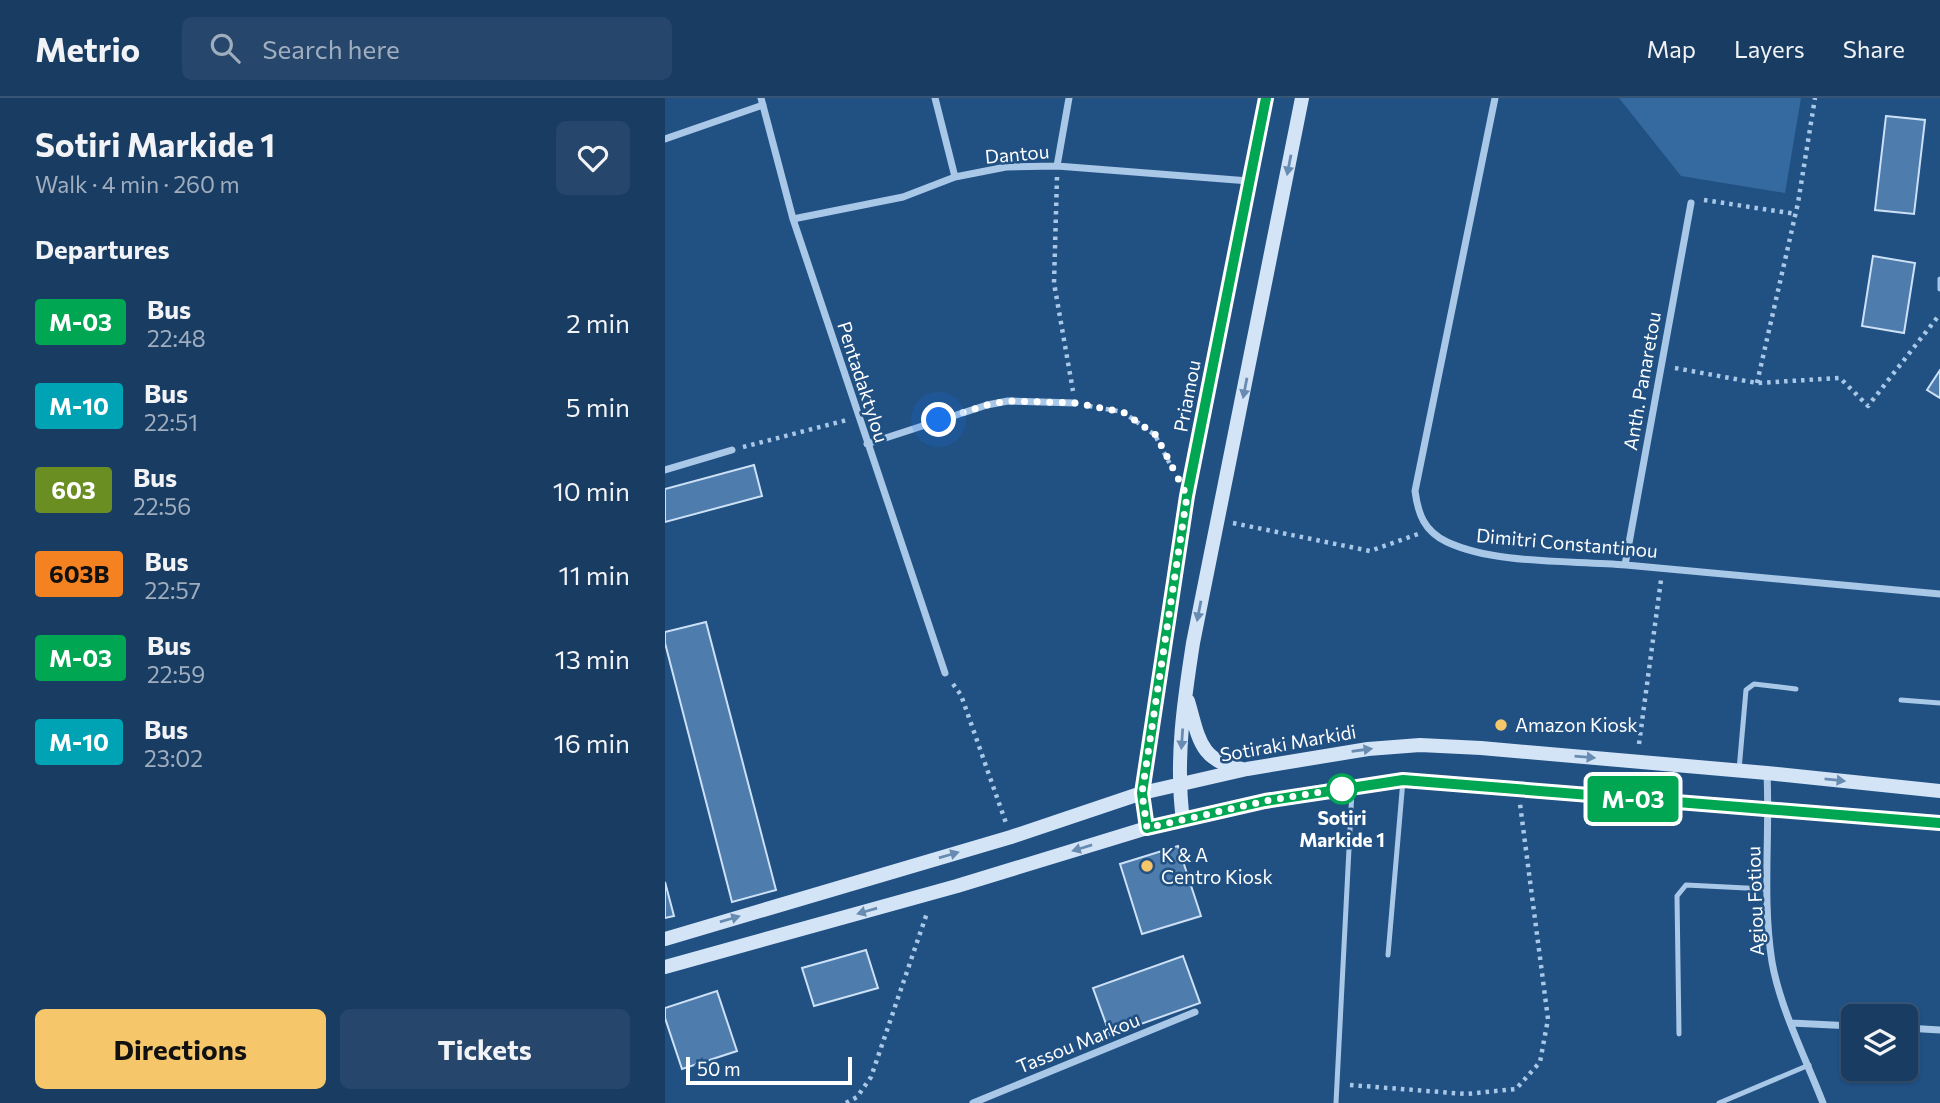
<!DOCTYPE html>
<html lang="en">
<head>
<meta charset="utf-8">
<style>
	:root { --surface:#193c62; --page:#26476b; --text:#f1f3f6; --muted:#9fadbe; --line:#375677; --accent:#f5c76a }
	body { margin:0; font-family:Commissioner,sans-serif; background:var(--page); color:var(--text); height:100vh; display:flex; flex-direction:column; font-size:26px; white-space:nowrap }
	* { box-sizing:border-box; margin:0 }
	p { font-size:23px; color:var(--muted) }
	.icon { flex:none; width:38px; height:38px; fill:none; stroke:currentColor; stroke-width:2; stroke-linecap:round; stroke-linejoin:round }
	.map { position:relative; flex:1; overflow:hidden }
	.side { display:flex; flex-direction:column; background:var(--surface); width:665px }
	.side>* { flex:none }
	.badge { padding:0 14px; border-radius:5px; font-size:24px; line-height:46px }
	.buttons { position:absolute; left:1176px; top:906px; display:grid; gap:14px }
	.buttons a { display:grid; place-items:center; width:77px; height:77px; border-radius:10px; background:var(--surface); box-shadow:0 2px 5px #0004,0 0 0 2px var(--line); font-size:35px }
	.scale { position:absolute; left:21px; bottom:18px; width:166px; box-sizing:border-box; padding-left:7px; border:4px solid #fff; border-top:0; font-size:19px; line-height:24px; white-space:nowrap; color:#fff; -webkit-text-stroke:5px #215083; paint-order:stroke }
	.you { position:absolute; width:35px; height:35px; margin:-18px; border:5px solid #fff; border-radius:50%; background:#1a73e8; box-shadow:0 0 0 10px #1a73e833 }
	.map>.badge { position:absolute; translate:-50% -50%; box-shadow:0 0 0 4px #fff }
	h2 { padding:0 35px; font-size:26px; line-height:63px }
	.round { display:grid; place-items:center; flex:none; width:74px; height:74px; border-radius:10px; background:var(--page) }
	.head { display:flex; align-items:center; justify-content:space-between; height:119px; padding:0 35px }
	h1 { font-size:33px; font-weight:700; line-height:52px }
	.cta { display:flex; gap:14px; margin-top:auto; padding:14px 35px }
	.cta a { flex:1; height:80px; border-radius:10px; background:var(--accent); color:#111; font-size:28px; font-weight:700; line-height:80px; text-align:center }
	.cta a+a { background:var(--page); color:var(--text) }
	ul { padding:0; list-style:none }
	li { display:flex; align-items:center; gap:21px; height:84px; padding:0 35px }
	li div { flex:1 }
	li b { display:block; font-size:26px }
	li em { font-style:normal }
	li .badge { min-width:77px; font-weight:700; text-align:center }
	header { display:flex; align-items:center; gap:42px; box-sizing:border-box; height:98px; padding:0 35px; background:var(--surface); border-bottom:2px solid var(--line) }
	header strong { font-size:33px }
	nav { display:flex; gap:38px; margin-inline-start:auto; font-size:24px }
	.search { width:490px; height:63px; background:var(--page); display:flex; align-items:center; gap:18px; box-sizing:border-box; padding:0 24px; border-radius:10px; color:var(--muted); font-size:26px }
	main { display:flex; flex:1; min-height:0 }
	.map>svg:first-child { display:block }
	.green { fill:#356aa0 }
	.building { fill:#4e7cad; stroke:#cde1f6; stroke-width:2 }
	.lines { fill:none; stroke-linecap:round; stroke-linejoin:round }
	.path { stroke:#a9c8e8; stroke-width:4.5; stroke-dasharray:3.5 5; stroke-linecap:butt }
	.lane { stroke:#a9c8e8; stroke-width:5 }
	.street { stroke:#a9c8e8; stroke-width:7 }
	.secondary { stroke:#d3e4f7; stroke-width:14 }
	.oneway { fill:#688bb1 }
	.line-casing { stroke:#fff; stroke-width:16 }
	.line { stroke:#00a651; stroke-width:10 }
	.walk { stroke:#fff; stroke-width:7; stroke-dasharray:0 12.6 }
	.poi-dot { fill:#f5c76a; stroke:#215083; stroke-width:2.5 }
	.stop-dot { fill:#fff; stroke:#00a651; stroke-width:3.5 }
	.labels { text-anchor:middle; stroke-width:5; stroke-linejoin:round; paint-order:stroke }
	.street-label { font-size:19px; fill:#fff; stroke:#215083 }
	.poi-label { font-size:19px; fill:#fff; stroke:#215083; text-anchor:start }
	.stop-label { font-size:19px; font-weight:bold; fill:#fff; stroke:#215083 }
</style>
</head>
<body>
<header>
<strong>Metrio</strong>
<div class="search"><svg class="icon" aria-label="search" viewBox="0 0 24 24"><circle cx="10" cy="10" r="6"/><path d="M15 15l6 6"/></svg>Search here</div>
<nav><a>Map</a><a>Layers</a><a>Share</a></nav>
</header>
<main>
<section class="side">
<div class="head"><div><h1>Sotiri Markide 1</h1><p>Walk · 4 min · 260 m</p></div><a class="round"><svg class="icon" aria-label="heart" viewBox="0 0 24 24"><path d="M12 20l-8-8c-3-5 5-10 8-4 3-6 11-1 8 4z"/></svg></a></div>
<h2>Departures</h2>
<ul>
<li><span class="badge" style="background:#00a651;color:#fff">M-03</span><div><b>Bus</b><p>22:48</p></div><em>2 min</em></li>
<li><span class="badge" style="background:#00a3b4;color:#fff">M-10</span><div><b>Bus</b><p>22:51</p></div><em>5 min</em></li>
<li><span class="badge" style="background:#6b8e23;color:#fff">603</span><div><b>Bus</b><p>22:56</p></div><em>10 min</em></li>
<li><span class="badge" style="background:#f58220;color:#111">603B</span><div><b>Bus</b><p>22:57</p></div><em>11 min</em></li>
<li><span class="badge" style="background:#00a651;color:#fff">M-03</span><div><b>Bus</b><p>22:59</p></div><em>13 min</em></li>
<li><span class="badge" style="background:#00a3b4;color:#fff">M-10</span><div><b>Bus</b><p>23:02</p></div><em>16 min</em></li>
</ul>
<div class="cta"><a>Directions</a><a>Tickets</a></div>
</section>
<div class="map">
<svg width="1275" height="1005" viewBox="0 0 1275 1005">
	<rect width="100%" height="100%" fill="#215083"/>
	<path class="green" d="M954 0H1136L1120 95 1016 78Z"/>
	<path class="building" d="M1221 18 1260 22 1249 116 1210 112Z
		M1208 158 1250 165 1239 235 1197 228Z
		M1275 272V300L1262 292Z
		M89 367 97 398 0 424V391Z
		M41 524 111 792 67 804 0 545V534Z
		M513 748 536 818 477 836 455 766Z
		M0 784 9 818 0 820Z
		M201 852 213 890 149 908 137 870Z
		M518 858 535 905 445 937 428 890Z
		M52 893 72 953 17 971 0 920V910Z"/>
	<g class="lines">
		<path class="path" d="M392 79 389 185 408 293
			M1039 102 1131 116
			M1010 270 1092 285 1175 280 1203 308 1275 216
			M1092 285 1133 105 1150 0
			M424 308 458 314 490 337 508 372
			M78 349 182 322
			M568 425 705 453 753 436
			M288 586 296 597 341 725
			M974 646 996 482
			M685 987 801 996 851 991 875 964 883 921 855 706
			M181 1005 192 999 206 979 262 815"/>
		<path class="lane" d="M1275 181V191
			M1236 602 1275 605
			M1074 672 1081 592 1089 586 1131 591
			M723 857 738 682
			M1014 936 1012 798 1021 787 1101 791
			M671 1005 687 692
			M1054 1005 1144 967"/>
		<path class="street" d="M96 0 128 121 280 575
			M270 0 290 79
			M830 0 750 393C753 416 759 433 782 444 832 467 906 462 961 467 1066 476 1170 487 1275 496
			M0 41 98 7
			M392 68 404 0
			M128 121 238 99 290 79 341 69 392 68 584 83
			M202 346 322 307 343 303 410 305
			M0 372 67 352
			M960 467 1026 105
			M1102 676C1105 738 1097 802 1107 864 1115 910 1141 961 1158 1005
			M1126 925 1188 928
			M1241 930 1275 932
			M308 1005 530 914"/>
		<path class="secondary" d="M523 603C534 640 534 663 577 671
			M518 722C510 663 519 603 528 545L637 0
			M482 730 477 695 522 398 601 0
			M0 841 346 739 477 695 582 671 703 651 755 647 816 650 1102 675 1275 693
			M0 869 292 788 482 730 600 703 738 682 1275 725"/>
	</g>
	<defs><path id="oneway-solid" d="M-6-.8H1V-3.2L6.5 0L1 3.2V.8H-6Z" transform="scale(1.75)"/></defs>
	<g class="oneway">
		<use href="#oneway-solid" transform="translate(624 67) rotate(101)"/>
		<use href="#oneway-solid" transform="translate(580 290) rotate(101)"/>
		<use href="#oneway-solid" transform="translate(534 513) rotate(101)"/>
		<use href="#oneway-solid" transform="translate(517 641) rotate(94)"/>
		<use href="#oneway-solid" transform="translate(697 652) rotate(-8)"/>
		<use href="#oneway-solid" transform="translate(920 659) rotate(5)"/>
		<use href="#oneway-solid" transform="translate(1170 682) rotate(6)"/>
		<use href="#oneway-solid" transform="translate(417 750) rotate(163)"/>
		<use href="#oneway-solid" transform="translate(284 757) rotate(-16)"/>
		<use href="#oneway-solid" transform="translate(202 813) rotate(164)"/>
		<use href="#oneway-solid" transform="translate(65 821) rotate(-16)"/>
	</g>
	<g class="lines">
		<g class="line-casing">
			<path id="line" d="M601 0 522 398 477 695 482 730 600 703 738 682 1275 725"/>
		</g>
		<use href="#line" class="line"/>
		<path class="walk" d="M274 322 322 307 343 303 410 305 458 314 491 337 522 398 477 695 482 730 600 703 687 689 677 691"/>
	</g>
	<g class="poi-dot">
		<circle cx="836" cy="627" r="7"/>
		<circle cx="482" cy="768" r="7"/>
	</g>
	<circle class="stop-dot" cx="677" cy="691" r="14"/>
	<g class="labels">
		<g class="street-label">
			<text transform="translate(352 56) rotate(-5)" y="7">Dantou</text>
			<text transform="translate(977 283) rotate(-80)" y="7">Anth. Panaretou</text>
			<text transform="translate(198 284) rotate(72)" y="7">Pentadaktylou</text>
			<text transform="translate(522 298) rotate(-79)" y="7">Priamou</text>
			<text transform="translate(902 445) rotate(5)" y="7">Dimitri Constantinou</text>
			<text transform="translate(623 645) rotate(-10)" y="7">Sotiraki Markidi</text>
			<text transform="translate(1090 803) rotate(-92)" y="7">Agiou Fotiou</text>
			<text transform="translate(413 945) rotate(-22)" y="7">Tassou Markou</text>
		</g>
		<g class="poi-label">
			<text x="850" y="634">Amazon Kiosk</text>
			<text x="496" y="764">K &amp; A<tspan x="496" dy="22">Centro Kiosk</tspan></text>
		</g>
		<g class="stop-label">
			<text x="677" y="727">Sotiri<tspan x="677" dy="22">Markide 1</tspan></text>
		</g>
	</g>
</svg>
<div class="buttons">
<a><svg class="icon" aria-label="layers" viewBox="0 0 24 24"><path d="M12 4l9 5-9 5-9-5zM3 14l9 5 9-5"/></svg></a>
</div>
<div class="scale">50 m</div>
<div class="you" style="left:274px;top:322px"></div>
<b class="badge" style="left:968px;top:701px;background:#00a651;color:#fff">M-03</b>
</div>
</main>
</body>
</html>
